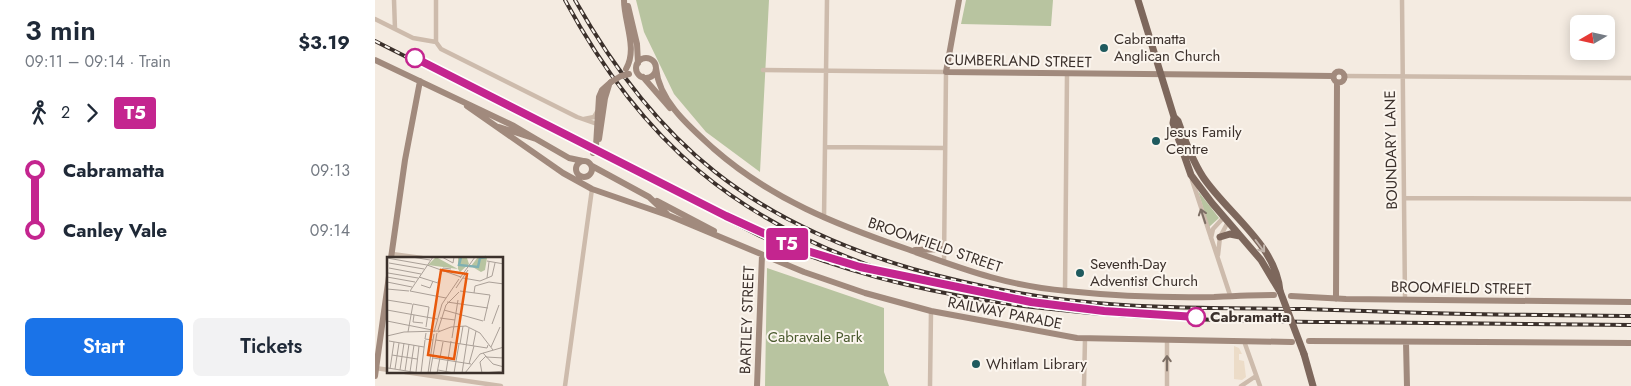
<!DOCTYPE html>
<html lang="en">
<head>
<meta charset="utf-8">
<style>
	:root { --surface:#fff; --page:#f2f2f3; --text:#1f2937; --muted:#747a83; --accent:#1a73e8 }
	body { margin:0; font-family:Jost,sans-serif; background:var(--page); color:var(--text); height:100vh; display:flex; flex-direction:column; font-size:19px; white-space:nowrap }
	* { box-sizing:border-box; margin:0 }
	p { font-size:16px; color:var(--muted) }
	.icon { flex:none; width:28px; height:28px; fill:none; stroke:currentColor; stroke-width:2; stroke-linecap:round; stroke-linejoin:round }
	.map { position:relative; flex:1; overflow:hidden }
	.sheet { display:flex; flex-direction:column; background:var(--surface); width:375px }
	.sheet>* { flex:none }
	.badge { padding:0 10px; border-radius:4px; font-size:18px; line-height:32px }
	.needle { width:32px; rotate:261deg }
	.tools { position:absolute; left:1195px; top:15px; display:grid; gap:10px }
	.tools a { display:grid; place-items:center; width:45px; height:45px; border-radius:8px; background:var(--surface); box-shadow:0 2px 12px #0003; font-size:25px }
	.map>.badge { position:absolute; translate:-50% -50%; box-shadow:0 0 0 2px #fff }
	.legs { display:flex; align-items:center; gap:8px; height:55px; padding:0 25px; font-size:16px }
	.legs p { margin-inline-start:auto }
	.overview { display:flex; align-items:center; justify-content:space-between; height:85px; padding:0 25px }
	h1 { font-size:28px; font-weight:600; line-height:38px }
	.action { display:flex; gap:10px; margin-top:auto; padding:10px 25px }
	.action a { flex:1; height:58px; border-radius:8px; background:var(--accent); color:#fff; font-size:20px; font-weight:600; line-height:58px; text-align:center }
	.action a+a { background:var(--page); color:var(--text) }
	ul { padding:0 25px; list-style:none }
	li { display:flex; align-items:center; gap:18px; height:60px; font-size:19px }
	li i { display:grid; place-items:center; width:8px; height:100%; margin:0 6px; background:currentColor }
	li i::after { content:''; width:12px; height:12px; margin:-6px; border:4px solid; border-radius:50%; background:var(--surface) }
	li p { margin-inline-start:auto }
	li:first-child i { background:linear-gradient(#0000 50%,currentColor 0) }
	li:last-child i { background:linear-gradient(currentColor 50%,#0000 0) }
	main { display:flex; flex:1; min-height:0 }
	.map>svg:first-child { display:block }
	.green { fill:#b8c4a0 }
	.plaza { fill:#ecdcc8 }
	.lines { fill:none; stroke-linecap:round; stroke-linejoin:round }
	.street { stroke:#cdbbac; stroke-width:4.5 }
	.secondary { stroke:#a18a7d; stroke-width:6 }
	.primary { stroke:#7d675c; stroke-width:7 }
	.rail-casing { stroke:#3b302b; stroke-width:4 }
	.rail { stroke:#fbf5ee; stroke-width:2; stroke-dasharray:5.5; stroke-linecap:butt }
	.secondary-bridge { stroke:#a18a7d; stroke-width:6 }
	.primary-bridge { stroke:#7d675c; stroke-width:7 }
	.oneway { stroke:#7d6f65 }
	.oneway2 { stroke:#c2b5ac }
	.line-1-casing { stroke:#fff; stroke-width:11 }
	.line-1 { stroke:#c4258f; stroke-width:8 }
	.poi-dot { fill:#1f5a5e; stroke:#fbf5ee; stroke-width:2 }
	.stop-1-dot { fill:#fff; stroke:#c4258f; stroke-width:2.5 }
	.labels { text-anchor:middle; stroke-width:4; stroke-linejoin:round; paint-order:stroke }
	.poi-label { font-size:15px; fill:#3b302b; stroke:#fbf5ee; text-anchor:start }
	.street-label { font-size:15px; fill:#3b302b; stroke:#fbf5ee }
	.stop-label { font-size:15px; font-weight:bold; fill:#3b302b; stroke:#fbf5ee; text-anchor:start }
	.park-label { font-size:15px; fill:#4a5a2e; stroke:#fbf5ee }
	.inset-river { fill:none; stroke:#7fb0b2; stroke-width:2.5 }
	.inset-road { fill:none; stroke:#aaa098; stroke-width:1 }
	.view { fill:#e8590c; fill-opacity:0.15; stroke:#e8590c; stroke-width:2.5 }
	.inset-edge { fill:none; stroke:#3b302b; stroke-width:2.5 }
</style>
</head>
<body>
<main>
<section class="sheet">
<div class="overview"><div><h1>3 min</h1><p>09:11 – 09:14 · Train</p></div><b>$3.19</b></div>
<div class="legs"><svg class="icon" aria-label="walk" viewBox="0 0 24 24"><circle cx="13" cy="4" r="2"/><path d="M13 8l-2 6 4 7M11 14l-3 7M7 12l3-4h3l4 4"/></svg>2<svg class="icon" aria-label="forward" viewBox="0 0 24 24"><path d="M9 5l7 7-7 7"/></svg><b class="badge" style="background:#c4258f;color:#fff">T5</b></div>
<ul>
<li><i style="color:#c4258f"></i><b>Cabramatta</b><p>09:13</p></li>
<li><i style="color:#c4258f"></i><b>Canley Vale</b><p>09:14</p></li>
</ul>
<div class="action"><a>Start</a><a>Tickets</a></div>
</section>
<div class="map">
<svg width="1256" height="386" viewBox="0 0 1256 386">
	<rect width="100%" height="100%" fill="#f4ebe1"/>
	<path class="green" d="M261 0H394L385 172 331 132 299 94 269 32Z
		M591 0H678L676 26 586 24Z
		M823 191 844 218 834 227Z
		M392 268 509 308V372L514 386H390Z"/>
	<path class="plaza" d="M859 346 864 348 867 354H864V360L869 361 871 377 867 380 859 379Z"/>
	<g class="lines">
		<path class="street" d="M19 0 20 29
			M1027 0 1030 299
			M0 19 38 38 61 42 66 49 202 117 222 124
			M61 42V0
			M388 70 571 72 569 263
			M969 76 1256 78
			M209 119 219 117 222 112
			M451 147 570 148
			M817 180 855 295
			M1030 198 1256 199
			M449 218 452 0
			M836 238 838 229 849 217
			M17 254 47 258
			M843 255 845 237 853 222
			M690 291 692 74
			M792 340V386
			M869 341 885 386
			M0 368 14 370
			M30 372 126 386
			M190 386 217 189
			M555 386 556 311
			M709 386 710 339
			M866 386 881 376"/>
		<path class="secondary" d="M249 0C249 22 263 49 251 69
			M584 0 571 72 958 76
			M253 6 262 44 263 63
			M261 68a10 10 0 1 1 20 0a10 10 0 1 1-20 0Z
			M0 60 139 126 161 139
			M281 68C284 102 316 128 339 149 396 199 462 225 532 249 588 269 632 286 692 291 740 296 790 298 839 297 859 296 879 295 899 295
			M958.5 77a5.5 5.5 0 1 1 11 0a5.5 5.5 0 1 1-11 0Z
			M268 77 295 108
			M92 106 188 173 217 189 295 216 429 272 490 293 556 311 702 338 917 342
			M124 127 161 139 194 158 208 161
			M224 139 230 98 234 85
			M221 146 224 97 227 90 236 82
			M201 169a8 8 0 1 1 16 0a8 8 0 1 1-16 0Z
			M217 166 274 197 292 214
			M282 201 339 231
			M540 250 569 249
			M16 258 30 160 45 81
			M916 296 971 299 1256 302
			M961 299 962 83
			M934 341 1256 343
			M1031 342 1032 386
			M0 376 14 276
			M382 386 387 255"/>
		<path class="primary" d="M763 0 799 117 803 121C810 141 817 160 828 177 853 214 901 245 905 291
			M799 117 798 123 816 175 837 203 886 260 904 290
			M845 237 855 234 865 236
			M929 354 938 386"/>
		<g class="rail-casing">
			<path id="rail" d="M190 0C267 143 362 222 516 273
				M200 0C282 146 378 222 538 269 599 286 660 298 722 303 791 309 859 308 928 309 969 310 1010 312 1051 313 1119 315 1188 315 1256 316
				M0 41 385 236C562 315 764 320 955 322 1055 323 1156 324 1256 325"/>
		</g>
		<use href="#rail" class="rail"/>
		<path class="secondary-bridge" d="M236 82 246 76 254 74
			M218 153 221 146"/>
		<path class="primary-bridge" d="M905 291 929 354"/>
	</g>
	<defs><path id="oneway-shaft" d="M-6 0H5M1.5-3L5.5 0L1.5 3" fill="none" stroke-width="1.6" stroke-linecap="round" stroke-linejoin="round" transform="scale(1.25)"/></defs>
	<g class="oneway">
		<use href="#oneway-shaft" transform="translate(828 216) rotate(-108)"/>
		<use href="#oneway-shaft" transform="translate(792 363) rotate(-90)"/>
	</g>
	<use class="oneway2" href="#oneway-shaft" transform="translate(885 246) rotate(53)"/>
	<g class="lines">
		<g class="line-1-casing">
			<path id="line-1" d="M40 58 351 216 419 247 485 267 656 302 729 311 821 317"/>
		</g>
		<use href="#line-1" class="line-1"/>
	</g>
	<g class="poi-dot">
		<circle cx="729" cy="48" r="5"/>
		<circle cx="781" cy="141" r="5"/>
		<circle cx="705" cy="273" r="5"/>
		<circle cx="601" cy="364" r="5"/>
	</g>
	<g class="stop-1-dot">
		<circle cx="40" cy="58" r="9"/>
		<circle cx="821" cy="317" r="9"/>
	</g>
	<g class="labels">
		<g class="poi-label">
			<text x="739" y="44">Cabramatta<tspan x="739" dy="17">Anglican Church</tspan></text>
			<text x="791" y="137">Jesus Family<tspan x="791" dy="17">Centre</tspan></text>
			<text x="715" y="269">Seventh-Day<tspan x="715" dy="17">Adventist Church</tspan></text>
			<text x="611" y="369">Whitlam Library</text>
		</g>
		<g class="street-label">
			<text transform="translate(643 61) rotate(1)" y="5">CUMBERLAND STREET</text>
			<text transform="translate(1016 150) rotate(-91)" y="5">BOUNDARY LANE</text>
			<text transform="translate(560 245) rotate(19)" y="5">BROOMFIELD STREET</text>
			<text transform="translate(1086 288) rotate(1)" y="5">BROOMFIELD STREET</text>
			<text transform="translate(630 313) rotate(11)" y="5">RAILWAY PARADE</text>
			<text transform="translate(372 320) rotate(-88)" y="5">BARTLEY STREET</text>
		</g>
		<g class="stop-label">
			<text x="835" y="322">Cabramatta</text>
		</g>
		<g class="park-label">
			<text x="440" y="342">Cabravale Park</text>
		</g>
	</g>
	<g transform="translate(12 257)">
		<rect width="116" height="116" fill="#f4ebe1"/>
		<path d="M49 0 71 12V0L80 1 82 7 73 15 71 12 41 8ZM91 0H107L100 1 98 13 94 15 84 9Z" fill="#b8c4a0"/>
		<path class="inset-river" d="M74 0 72 8 91 10 93 1 99 0"/>
		<path class="inset-road" d="M25 0 43 3M55 0 66 6 67 0M0 1 40 8 74 20M100 4 117 7M2 6 37 12M2 11 34 17M1 16 31 21M0 20 28 25M32 20 51 26M73 21 88 0M76 21 93 24 105 19 108 6M100 21 102 5M0 25 25 30M51 25 56 11 64 12M34 28 43 31 46 24M69 31 81 13M0 32 22 34M23 34 46 0M23 34 59 41M73 34 103 38M87 36 88 29 102 25 117 27M0 43 25 47M60 45 101 51M26 47 42 50M0 53 50 62M57 53 96 64M27 58 26 65 36 66M53 61 68 63M0 64 45 73M97 64 103 38M105 67 112 48M39 70 42 50M51 73 59 48 72 35M21 75 26 47M47 75 55 47 72 22M51 75 64 70 79 69 93 76 106 93M39 76 38 82 46 83 47 77M0 79 17 75 53 74M65 81 71 43M49 83 100 91 101 88M2 84 37 90M73 87 76 69M86 89 89 74M104 90 113 70M96 96 106 107 117 110M5 98 30 102M99 100 117 101M46 101 84 107M82 107 87 89M1 111 32 116M3 112 7 85M8 112 12 86M13 113 17 86M51 113 67 116M18 114 22 87M23 115 27 88M29 115 32 89M59 115 64 84M34 116 38 83M41 116 46 83M43 116 50 76M50 116 56 85M67 116 72 87M75 116 82 71M78 116 93 97 117 90M95 116 93 105 99 99M97 116 117 114"/>
		<path class="view" d="M54 13 80 17 67 102 41 98Z"/>
		<rect width="116" height="116" class="inset-edge"/>
	</g>
</svg>
<div class="tools">
<a><svg class="needle" viewBox="-14 -14 28 28"><path d="M0-13l5 13h-10z" fill="#e53935"/><path d="M0 13l5-13h-10z" fill="#747a83"/></svg></a>
</div>
<b class="badge" style="left:412px;top:244px;background:#c4258f;color:#fff">T5</b>
</div>
</main>
</body>
</html>
